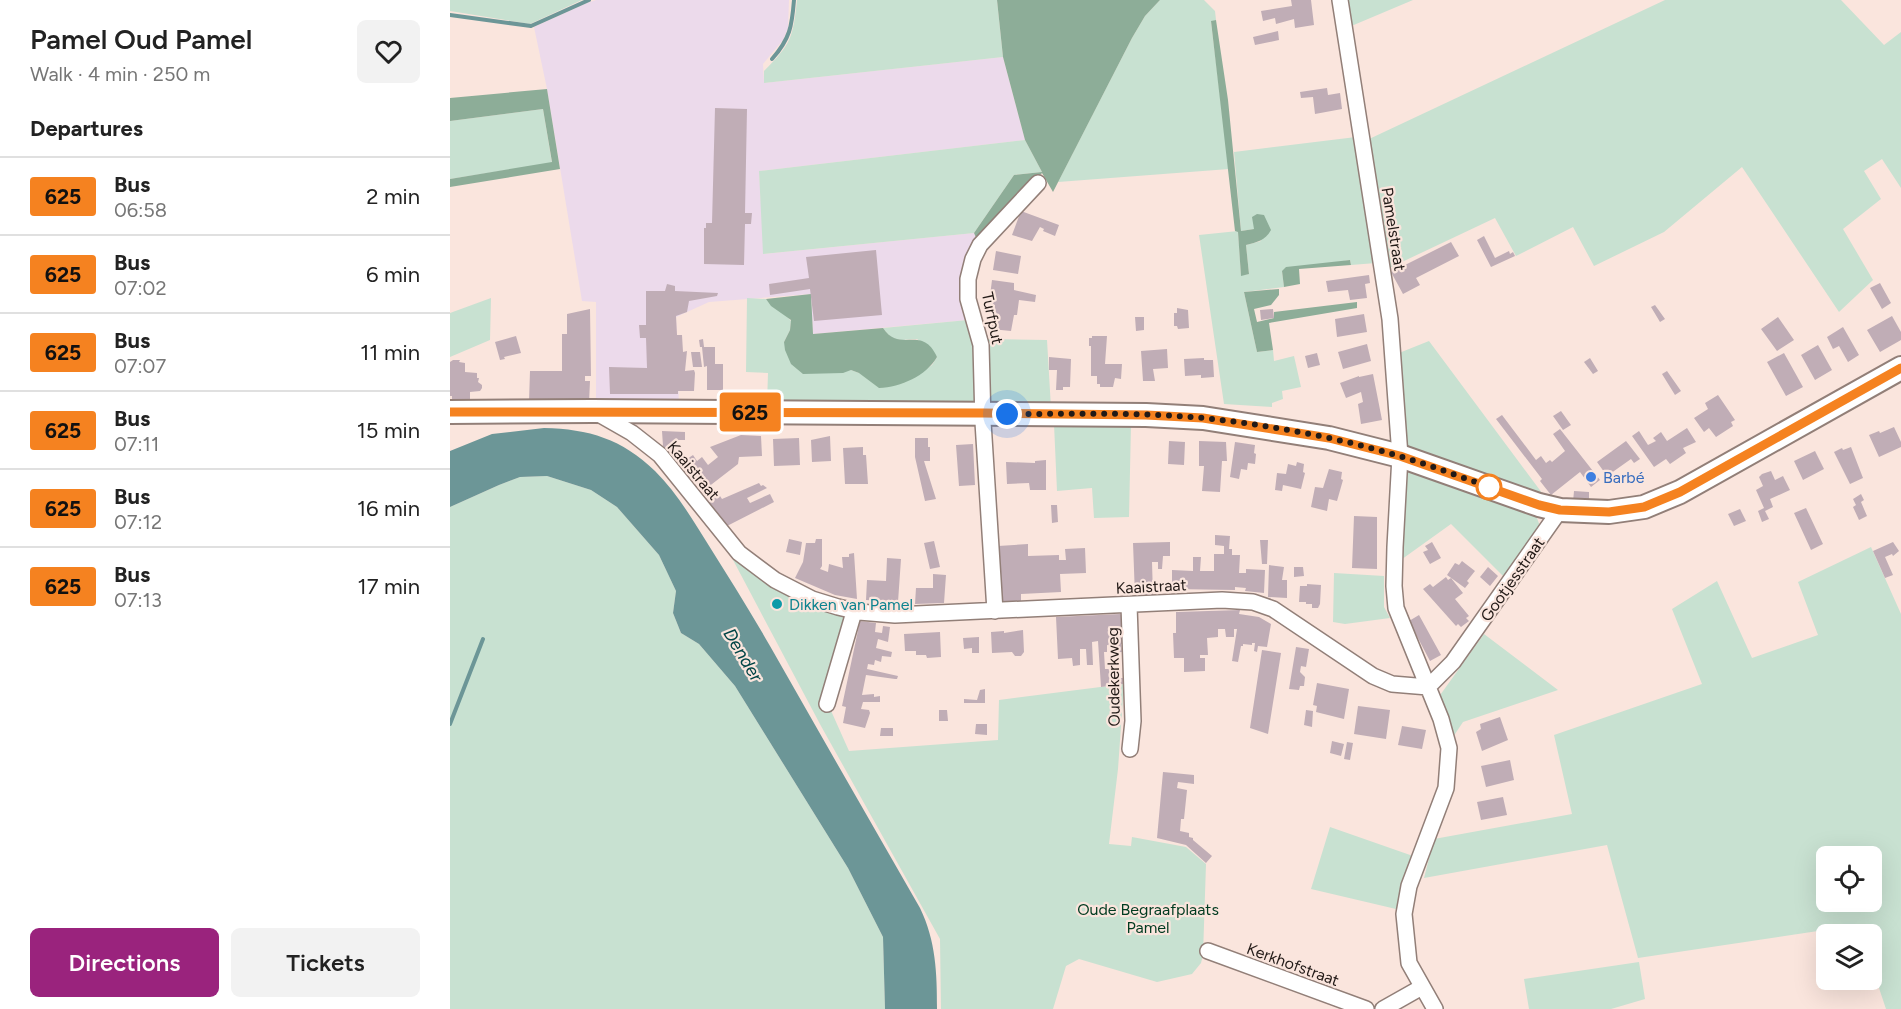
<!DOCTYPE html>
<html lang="en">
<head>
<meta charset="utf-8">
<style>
	:root { --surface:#fff; --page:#f2f2f2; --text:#222; --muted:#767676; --line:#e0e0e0; --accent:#9a237d }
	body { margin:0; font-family:Figtree,sans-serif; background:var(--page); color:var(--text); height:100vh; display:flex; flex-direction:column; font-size:22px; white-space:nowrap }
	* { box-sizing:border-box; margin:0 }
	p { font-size:20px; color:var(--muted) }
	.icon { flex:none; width:33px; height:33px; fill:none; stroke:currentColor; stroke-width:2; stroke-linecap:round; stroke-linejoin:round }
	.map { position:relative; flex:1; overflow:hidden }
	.panel { display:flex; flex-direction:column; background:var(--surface); width:450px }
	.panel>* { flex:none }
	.badge { padding:0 12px; border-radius:4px; font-size:21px; line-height:39px }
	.fabs { position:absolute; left:1366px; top:846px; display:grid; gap:12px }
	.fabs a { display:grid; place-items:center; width:66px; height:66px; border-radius:9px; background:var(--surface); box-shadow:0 6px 24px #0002; font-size:30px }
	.you { position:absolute; width:30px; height:30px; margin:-15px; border:4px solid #fff; border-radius:50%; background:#1a73e8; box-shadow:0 0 0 9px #1a73e833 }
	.map>.badge { position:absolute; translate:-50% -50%; box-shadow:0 0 0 3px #fff }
	h2 { padding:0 30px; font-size:22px; line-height:54px }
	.round { display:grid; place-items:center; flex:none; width:63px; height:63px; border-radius:9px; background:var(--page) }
	.headline { display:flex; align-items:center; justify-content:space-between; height:102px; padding:0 30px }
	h1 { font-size:28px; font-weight:600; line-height:45px }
	.button { display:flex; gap:12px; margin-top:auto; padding:12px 30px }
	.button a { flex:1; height:69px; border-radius:9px; background:var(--accent); color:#fff; font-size:24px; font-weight:600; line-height:69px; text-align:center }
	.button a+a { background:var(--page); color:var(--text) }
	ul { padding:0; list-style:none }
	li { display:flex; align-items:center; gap:18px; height:78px; padding:0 30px; border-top:2px solid var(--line) }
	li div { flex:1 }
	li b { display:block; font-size:22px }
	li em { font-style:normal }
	li .badge { min-width:66px; font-weight:700; text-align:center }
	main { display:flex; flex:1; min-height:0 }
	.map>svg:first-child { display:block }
	.industrial { fill:#ecdaeb }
	.green { fill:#c8e1d1; fill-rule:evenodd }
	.forest { fill:#8dad98 }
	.water { fill:#6c9697 }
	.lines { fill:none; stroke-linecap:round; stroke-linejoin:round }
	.stream { stroke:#6c9697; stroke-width:4 }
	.building { fill:#c0adb6 }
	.street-casing { stroke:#927f78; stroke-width:18 }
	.secondary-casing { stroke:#927f78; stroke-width:26 }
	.street { stroke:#fff; stroke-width:15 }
	.secondary { stroke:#fff; stroke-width:22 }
	.line-casing { stroke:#fff; stroke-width:14 }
	.line { stroke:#f58220; stroke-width:9 }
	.walk { stroke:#221a17; stroke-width:6; stroke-dasharray:0 10.8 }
	.shop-dot { fill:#3f7fe0; stroke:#fae5dd; stroke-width:2 }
	.stop-dot { fill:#fff; stroke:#f58220; stroke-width:3 }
	.culture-dot { fill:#0f9aa8; stroke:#fae5dd; stroke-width:2 }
	.labels { text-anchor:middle; stroke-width:4.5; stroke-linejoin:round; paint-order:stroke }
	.street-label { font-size:16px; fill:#221a17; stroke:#fae5dd }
	.shop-label { font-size:16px; fill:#366cbe; stroke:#fae5dd; text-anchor:start }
	.culture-label { font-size:16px; fill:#0d838f; stroke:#fae5dd; text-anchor:start }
	.park-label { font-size:16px; fill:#003b20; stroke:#fae5dd }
	.water-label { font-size:18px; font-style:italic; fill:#004446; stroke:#fae5dd }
</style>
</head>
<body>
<main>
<section class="panel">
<div class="headline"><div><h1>Pamel Oud Pamel</h1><p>Walk · 4 min · 250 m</p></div><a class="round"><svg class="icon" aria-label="heart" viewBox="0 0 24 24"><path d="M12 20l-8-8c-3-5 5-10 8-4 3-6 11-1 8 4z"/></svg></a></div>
<h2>Departures</h2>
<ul>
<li><span class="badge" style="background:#f58220;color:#111">625</span><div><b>Bus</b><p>06:58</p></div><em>2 min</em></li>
<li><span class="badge" style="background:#f58220;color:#111">625</span><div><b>Bus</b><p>07:02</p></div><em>6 min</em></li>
<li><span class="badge" style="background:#f58220;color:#111">625</span><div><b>Bus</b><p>07:07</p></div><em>11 min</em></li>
<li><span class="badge" style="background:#f58220;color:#111">625</span><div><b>Bus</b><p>07:11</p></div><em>15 min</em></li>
<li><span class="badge" style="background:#f58220;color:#111">625</span><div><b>Bus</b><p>07:12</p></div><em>16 min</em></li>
<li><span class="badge" style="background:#f58220;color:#111">625</span><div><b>Bus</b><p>07:13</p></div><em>17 min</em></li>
</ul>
<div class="button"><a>Directions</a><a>Tickets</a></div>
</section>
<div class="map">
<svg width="1451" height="1009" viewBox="0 0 1451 1009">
	<rect width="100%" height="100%" fill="#fae5dd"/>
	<path class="industrial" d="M146 0H339L338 28 333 40 313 64 314 83 553 57 575 140 309 171 314 254 524 233 528 242 518 320 363 334 361 294 259 302 226 317 229 407 146 406V302L132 301 97 89 84 27 137 3Z"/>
	<path class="green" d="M0 0H132L80 24 0 11Z
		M347 0H547L553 57 314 83V71C341 44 343 38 347 0Z
		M710 0H754L765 11 766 20 761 22 779 169 608 182 682 38 695 16Z
		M894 0H963L899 27Z
		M1215 0H1391L1434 45 1451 32V188L1432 159 1414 171 1431 199 1393 229 1423 280 1389 312 1292 167 1214 232 1144 266 1123 227 1066 256 1045 218 935 270 917 140Z
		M93 109 102 163 0 179V121Z
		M906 137 926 263 901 265 900 260 832 271 834 287 794 292 807 352 823 350 824 361 844 356 851 387 832 391 833 399 822 403V407L774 404 749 235 788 231 791 275 799 274 796 245 811 241 804 229 791 231 784 152Z
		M575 140 592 172 564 175 524 233 313 254 309 171Z
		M41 298 40 340 0 357V313Z
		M297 298 316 299C323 308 334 312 341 321L340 330 334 342 386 372 401 370 409 373 469 374 482 365 487 357 467 339C450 340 443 343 433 328L518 320 524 339 527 399 524 404 317 405 318 373 296 372Z
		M535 339 597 340 601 408 544 404 540 400 539 394Z
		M979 341 1098 501 960 451 956 446 949 353Z
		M604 424 681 425 679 517 644 518 642 488 607 491Z
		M958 472 1078 512 1087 518 1091 529 1054 577 1001 524 948 562Z
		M97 476 141 490 167 507 209 555 226 591 223 613 231 633 249 644 285 686 398 868 433 937 435 1009H0V507L49 485 70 477Z
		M1421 547 1451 614V1009H1436L1422 967V934H1412L1408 925 1188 958 1157 845 974 878 984 839 1122 814 1104 735 1252 684 1222 609 1267 581 1302 658 1368 635 1348 582ZM1377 856H1422V902H1377Z
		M285 556 404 612 378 704 399 751 548 740 549 700 674 684 668 769 659 844 681 846 682 837 736 847 756 864 753 955 751 963 742 974 707 982 629 959 616 966 603 1009H491L490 939 371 726 282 558Z
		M884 573 934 576V607L940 618 895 624 883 622Z
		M1034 634 1108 690 1013 722 1003 737 988 698Z
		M880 827 963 856 946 909 861 889Z
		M1189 962 1195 999 1161 1009H1079L1074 979Z"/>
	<path class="forest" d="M547 0H710L695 16 682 38 603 192 592 173 528 242 524 233 564 175 592 172 575 140 553 57Z
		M766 20 778 100 791 231 804 229 802 217 807 214 814 215 821 230C815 241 807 242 796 245L799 274 791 276 788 232 785 231 761 21Z
		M97 89 110 169 0 187V179L102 162 93 109 0 121V98Z
		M900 260 901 265 849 269 850 284 834 287 832 271 836 267Z
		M829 289V295L821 305 804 309 807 322 824 318V312L907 302V308L819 323 823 350 807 352 794 292Z
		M361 294 363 334 433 328C450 354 472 324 487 357 476 376 451 387 429 388L409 373 401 370 393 373 353 374 341 364 335 350 334 342 340 330 341 320 321 306 316 299Z"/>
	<path class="water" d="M94 428C139 429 172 439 205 471 226 492 241 517 256 541 278 576 300 611 320 646 370 734 420 821 470 908 486 941 487 973 487 1009H435L433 937 398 868 285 686 249 644 231 633 223 613 226 591 209 555 167 507 141 490 97 476 70 477 49 485 0 507V451L42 434Z"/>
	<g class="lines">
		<path class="stream" d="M0 15 81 26 139 0
			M322 59C340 39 342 26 344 0
			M0 724 33 639"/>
	</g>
	<path class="building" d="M841 0H861L864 25 845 28 844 19 826 24 825 18 813 21 811 11 842 6Z
		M828 31 829 40 805 45 803 37Z
		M877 88 878 95 890 93 892 109 865 114 863 97 851 98 850 92Z
		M265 108 297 109 295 213H302L301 224H295L294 265 254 264V228H256V223H262Z
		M571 211 609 225 605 236 593 231 594 229 590 227 582 241 562 235Z
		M1034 236 1045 258 1059 251 1060 254 1063 252 1065 256 1041 267 1027 240Z
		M1001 242 1009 256 966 278 970 285 953 294 941 272Z
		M426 250 432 315 364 321 360 289 320 295 319 284 359 278 356 257Z
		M546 251 571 256 568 274 543 270Z
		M919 275 920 283 915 284 917 298 900 300 898 290 878 292 876 281Z
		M542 280 564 283V290L586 295 585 302 569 300 567 315H564L561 331 541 329 545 305 539 304Z
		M1430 283 1441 303 1432 309 1420 288Z
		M217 284 225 286V291L268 293 267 296 239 301 237 312 226 316 227 335H232L233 352 237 351 235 371 244 370 245 373 244 391H228V394H160L159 367 197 368 196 338H190L189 325H196V291H215Z
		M1205 305 1215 319 1210 322 1201 307Z
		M727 308 738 310 739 328 728 329 727 326H724V313H727Z
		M140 309 141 376H135V381H140L139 403 79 402 80 371H112V334H117V314Z
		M823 309 824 318 811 320 810 310Z
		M914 314 917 332 887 337 885 319Z
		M1442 316 1451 332V340L1430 352 1417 330Z
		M685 317H694V330L686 331Z
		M1328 317 1344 340 1327 351 1311 329Z
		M1393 327 1409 355 1398 362 1389 346 1383 349 1377 337Z
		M66 336 71 353 54 357 55 359 50 360 45 342Z
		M642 336H657L655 364H672L671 379 665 378 663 387H650V384H647V376H641V346H639V338H642Z
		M253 339 254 347H265V364H273V390H257V366L254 367 252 347H250L249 340Z
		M917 344 921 361 893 369 888 352Z
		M1368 345 1382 370 1365 380 1351 355Z
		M717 349 718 368 703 369 705 381H693L691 351Z
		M241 352H250L252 367H243Z
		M867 353 870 365 858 368 855 356Z
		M1334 353 1353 387 1336 396 1317 362Z
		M599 357 621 359 620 387H613V390H606L607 370H599Z
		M754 358V360H763L764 377 751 378V375L735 376 734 359Z
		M1140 358 1148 371 1143 374 1134 362Z
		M3 360H10L9 362 15 363V372L27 373V378H29L28 382 32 385V388L30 391 20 392V400L2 399V396H0V362Z
		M1217 371 1231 391 1225 395 1212 374Z
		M923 374 932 420 911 424 908 404 913 402 911 392 896 398 890 383 909 376V377Z
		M1268 395 1285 420 1281 422 1283 426 1266 437 1259 428 1254 432 1244 418 1258 409 1255 403Z
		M1111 411 1121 425 1113 430 1103 416Z
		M1052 415 1086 460 1091 456 1096 463 1100 460 1102 462 1115 451 1103 434 1110 429 1150 480 1141 487 1130 472 1101 495 1090 481 1092 479 1046 419Z
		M1444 427 1451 442V447L1429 457 1419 435 1429 431 1430 433Z
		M1237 428 1246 442 1233 448 1236 453 1220 464 1216 459 1204 467 1182 436 1189 431 1198 445 1206 441 1203 438 1211 432 1217 441Z
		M212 431 235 432V440H228V448H215L213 446Z
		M291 435 311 436 312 456 289 457 288 464 253 491 231 463 243 455 247 461 252 457 258 465 268 457 260 447Z
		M380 436 381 461 362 462 361 440Z
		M349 438 350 465 324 466 323 439Z
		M465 438H478V447H480V461H474L486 499 475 501 465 457Z
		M719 441 735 442 734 465 718 464Z
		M749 441 776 442 777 461H772L770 492 752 491 754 466H749Z
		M1176 441 1190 459 1184 463 1181 459 1157 476 1147 462Z
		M785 442 805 445 804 453 806 454 805 464 798 463 797 470 791 469 789 479 780 477Z
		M523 444 525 485 509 486 506 445Z
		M413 447V455H416L418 484H395L393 448Z
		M1401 447 1413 478 1400 484 1384 452 1392 448 1393 450Z
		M1365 451 1374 469 1353 480 1344 461Z
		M596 460V490H580L579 483 557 484 556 462 585 463V461Z
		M847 462 854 464 853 472 855 473 851 489 833 485 832 491 825 490 827 473 836 474 838 464 846 466Z
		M879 469 892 472 891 479 893 480 887 501 879 499 877 511 861 507 865 487 873 488Z
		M1321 471 1325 480 1333 476 1340 490 1320 499 1323 507 1315 511 1319 519 1312 522 1308 511 1314 508 1306 490 1313 486 1309 477 1312 474Z
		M309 483 311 486 313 485 317 488 297 498 300 503 320 494 324 502 277 526 257 501 268 493 272 499Z
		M1124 491 1139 492V503L1123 502Z
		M1411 494 1414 500 1411 502 1417 516 1409 520 1403 507 1406 505 1403 499Z
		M601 505H607L608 522 602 523Z
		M1356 508 1373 544 1361 550 1344 513Z
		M1290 509 1296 521 1284 526 1278 514Z
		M904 516 927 517V569L902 568Z
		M765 535 780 536 779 549H782V555H790L789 573H796V569L815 570 814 593 795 591 796 588 785 587V590L722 589V570L743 571V557H751L750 571H764V554H774V546L765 545Z
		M339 539 352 542 350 555 336 552Z
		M366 539H372V566L370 569 378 572 379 564 393 568 392 557H399V554L404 553 407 599 385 595 345 578 353 562 356 543H365Z
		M810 540H818L817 564H812Z
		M484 541 490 567 480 569 474 543Z
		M720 542V556H713L712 569H708V562H702L703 596H685L683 543Z
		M982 542 991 558 980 564 973 552 978 550 975 546Z
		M1443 542 1449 551 1443 556 1442 554 1435 557 1443 575 1435 578 1423 551Z
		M578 544V556L609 555V560H616L615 549 635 548 636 573 610 574 611 592 571 594V602L551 603 548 546Z
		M437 558 451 559 448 602 416 600 417 580 436 581Z
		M1012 561 1025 571 1017 581 1019 583 1015 588 997 575 1005 563 1009 565Z
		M819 565 834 567 832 580H837V598L818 597Z
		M844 567H853L854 576 844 577Z
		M1038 567 1048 576 1040 586 1030 577Z
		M483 574 496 575 494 603 465 604 466 588H483Z
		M996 577 998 580 1001 578 1013 593 1005 599 1019 616 1016 618 1019 621 1011 627 1008 624 1006 626 973 589 980 584 983 587Z
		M857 584 871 585 870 604 868 608H862V604H856V602H849L850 586H857Z
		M790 610 789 614 809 617 821 624 817 647 808 646 807 652 804 651 805 643H802V645L793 644V646H791L788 662 782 661 787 629H784V637H776L775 629H768V637L757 638 758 655H750V658H755V671L734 672V658H724L723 633H726V612Z
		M670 614 674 617 678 643 671 644 672 652 665 653V645L663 646 657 645V652H654L655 669H659L660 676 666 675 667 678H679L680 683 651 687 648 641 642 642 643 665H637L636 649H630V665L623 666 622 658 608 659 606 617Z
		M969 615 991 655 980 661 959 621Z
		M410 621 426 623 425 632 432 633 433 626 440 627 438 642 428 639 426 648 442 652 441 657 432 656 431 662 425 660 424 665 418 664 417 669 448 676 447 679H445L416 675 412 695 424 694V697L430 696V702H413L411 709 419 710 420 713 415 728 393 723 396 707 392 706Z
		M573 630 574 652 571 656H565L562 652 542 653 541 632 554 631V633Z
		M490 632 491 657 477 658 476 655H466V651H455L454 634Z
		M529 637V653H522V648L514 649 513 638Z
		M846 647 859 649 856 667 851 666 850 672 855 677 854 686H850L849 690 839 689Z
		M812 650 831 653 818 734 800 728Z
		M867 683 899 689 894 719 866 712 867 706 863 705Z
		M535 689V703H514V699L527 700 530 690Z
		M908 706 940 710 936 739 904 734Z
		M489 710H497L498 721H489Z
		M856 710 863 711 862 727 854 725Z
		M1050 717 1058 740 1032 751 1026 732 1031 729 1030 724Z
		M526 724H537V735L525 734Z
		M952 726 976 730 972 749 948 745Z
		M431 728H443V736H430Z
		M882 741 894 744 891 756 880 753Z
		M897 742 903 743 900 760 894 759Z
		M1060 760 1064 780 1036 787 1031 766Z
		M713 772 744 775V784L728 782 727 788 737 790 734 819H731L730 831 739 833V837L743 838V840L762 856 756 863 736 845 707 838Z
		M1053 797 1057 815 1031 820 1027 802Z"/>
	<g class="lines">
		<g class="street-casing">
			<path id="street" d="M890 0 940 319 950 456 945 547 944 586 946 608 991 719 999 748 996 788 959 886 954 914 959 963 985 1009
				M147 413 182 433 210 455 289 553 325 580 362 599 388 607 409 612 445 615 772 600 803 602 823 609 923 676 942 684 978 687
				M679 605 683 721 680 749
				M545 611 533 422 531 345 518 299V279L523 259 530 245 588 183
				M978 687 1003 662 1110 510
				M377 704 404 612
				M758 951 916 1009
				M933 1009 972 987"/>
		</g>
		<g class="secondary-casing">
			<path id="secondary" d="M0 412 142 411 696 415 753 418 879 438 950 456 1089 505 1110 510 1159 512 1194 507 1230 492 1451 368"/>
		</g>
		<use href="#street" class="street"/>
		<use href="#secondary" class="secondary"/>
	</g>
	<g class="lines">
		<g class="line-casing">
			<path id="line" d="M0 412 534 413 696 415 753 418 879 438 950 456 1089 505 1110 510 1159 512 1194 507 1230 492 1451 368"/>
		</g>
		<use href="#line" class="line"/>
		<path class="walk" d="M557 414C622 414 688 412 753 418 819 425 886 437 949 456 983 466 1016 479 1048 490L1039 487"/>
	</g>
	<circle class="shop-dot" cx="1141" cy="477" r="6"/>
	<circle class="stop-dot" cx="1039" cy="487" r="12"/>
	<circle class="culture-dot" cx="327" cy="604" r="6"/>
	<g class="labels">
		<g class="street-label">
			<text transform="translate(944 229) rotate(81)" y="6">Pamelstraat</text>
			<text transform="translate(543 318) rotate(78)" y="6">Turfput</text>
			<text transform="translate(244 470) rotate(50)" y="6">Kaaistraat</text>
			<text transform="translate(1062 579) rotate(-55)" y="6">Gootjesstraat</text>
			<text transform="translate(701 586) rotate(-3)" y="6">Kaaistraat</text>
			<text transform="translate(663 677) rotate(-91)" y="6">Oudekerkweg</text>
			<text transform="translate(843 964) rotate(20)" y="6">Kerkhofstraat</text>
		</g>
		<g class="shop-label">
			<text x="1153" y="483">Barbé</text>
		</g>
		<g class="culture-label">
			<text x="339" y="610">Dikken van Pamel</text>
		</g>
		<g class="park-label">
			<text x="698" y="915">Oude Begraafplaats<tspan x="698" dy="18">Pamel</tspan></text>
		</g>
		<g class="water-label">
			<text transform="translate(293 655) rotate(59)" y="6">Dender</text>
		</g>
	</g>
</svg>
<div class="fabs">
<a><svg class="icon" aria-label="locate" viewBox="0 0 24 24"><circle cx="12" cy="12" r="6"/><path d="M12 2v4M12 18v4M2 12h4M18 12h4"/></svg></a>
<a><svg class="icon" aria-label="layers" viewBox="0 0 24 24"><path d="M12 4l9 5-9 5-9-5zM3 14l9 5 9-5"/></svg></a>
</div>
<div class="you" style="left:557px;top:414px"></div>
<b class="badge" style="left:300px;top:412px;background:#f58220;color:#111">625</b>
</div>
</main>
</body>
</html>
